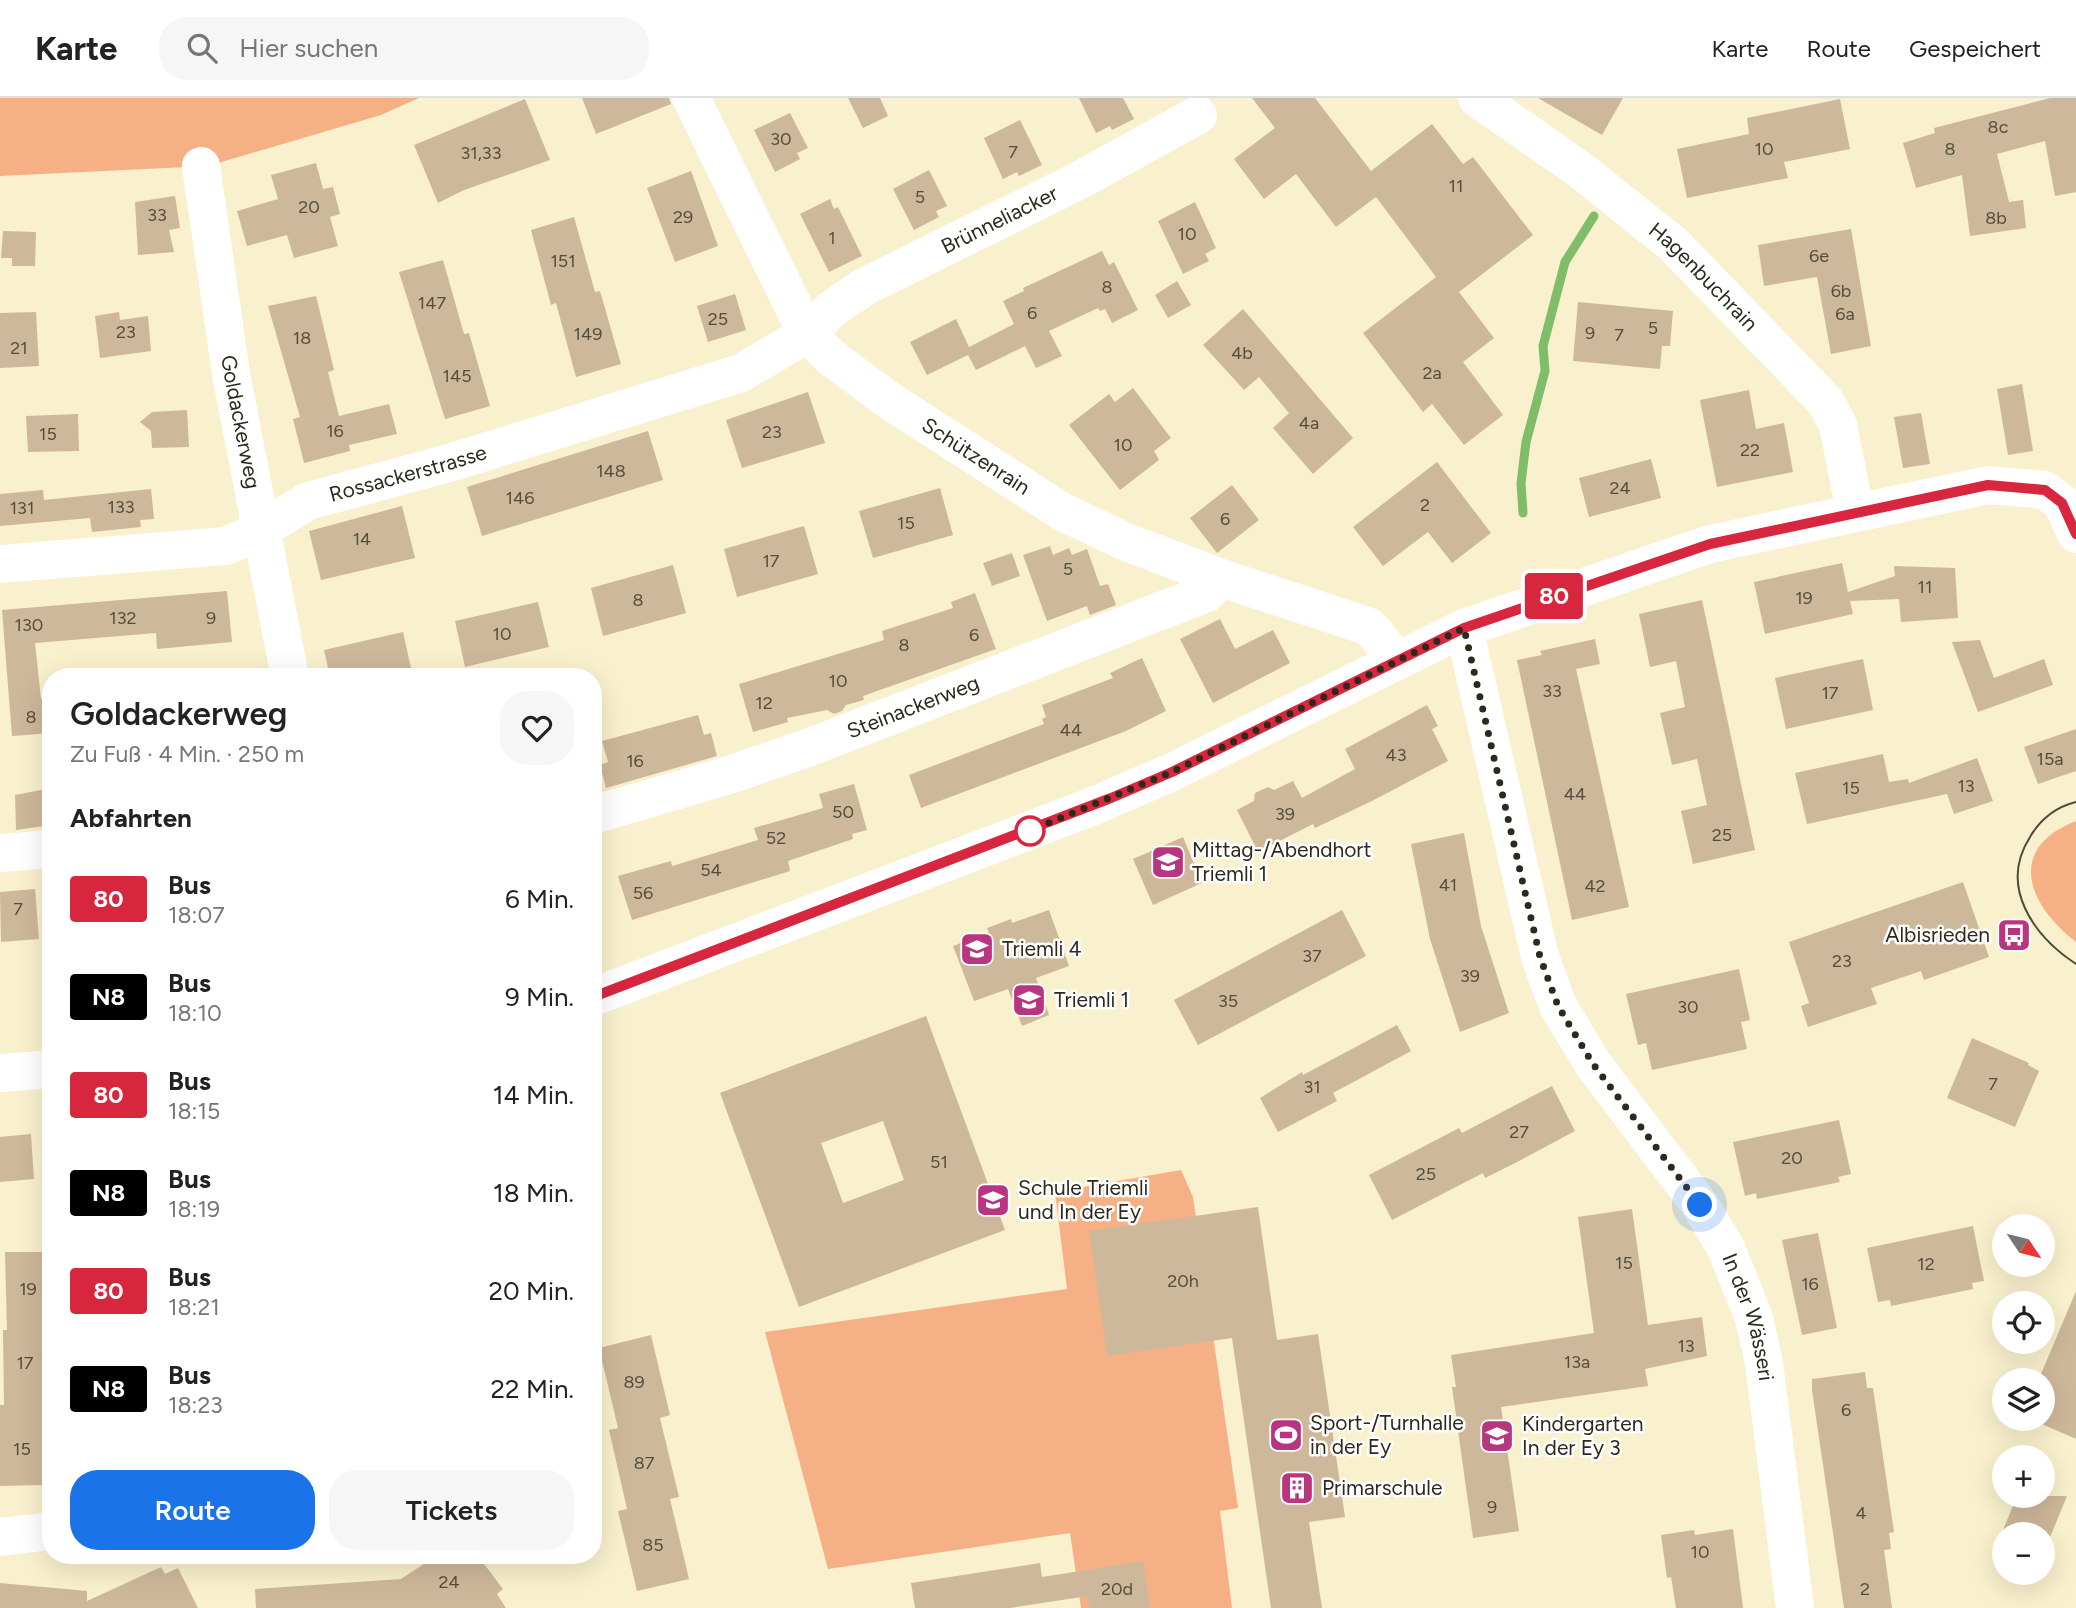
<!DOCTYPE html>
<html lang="de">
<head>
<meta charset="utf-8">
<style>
	:root { --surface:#fff; --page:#f6f6f6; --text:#222; --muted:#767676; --line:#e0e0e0; --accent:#1a73e8 }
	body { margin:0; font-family:Figtree,sans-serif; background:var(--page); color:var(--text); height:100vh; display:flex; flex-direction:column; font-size:26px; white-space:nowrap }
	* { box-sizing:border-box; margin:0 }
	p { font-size:23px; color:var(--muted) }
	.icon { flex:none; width:38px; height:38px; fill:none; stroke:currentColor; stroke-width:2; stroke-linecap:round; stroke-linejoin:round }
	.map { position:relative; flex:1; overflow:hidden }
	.details { position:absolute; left:42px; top:570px; width:560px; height:896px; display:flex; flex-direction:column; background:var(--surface); border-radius:28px; box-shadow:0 7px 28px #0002 }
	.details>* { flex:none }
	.badge { padding:0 14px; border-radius:5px; font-size:24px; line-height:46px }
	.needle { width:46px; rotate:125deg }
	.controls { position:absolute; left:1992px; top:1116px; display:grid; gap:14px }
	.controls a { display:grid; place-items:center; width:63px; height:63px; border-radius:50%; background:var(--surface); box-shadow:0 7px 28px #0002; font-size:35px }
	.you { position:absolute; width:35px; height:35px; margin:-18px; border:5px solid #fff; border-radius:50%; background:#1a73e8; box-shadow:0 0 0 10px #1a73e833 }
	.map>.badge { position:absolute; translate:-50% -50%; box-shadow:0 0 0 4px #fff }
	h2 { padding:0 28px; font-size:26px; line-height:63px }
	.round { display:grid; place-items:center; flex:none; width:74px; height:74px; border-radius:28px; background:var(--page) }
	.head { display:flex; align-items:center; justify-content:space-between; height:119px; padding:0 28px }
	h1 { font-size:33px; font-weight:600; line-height:52px }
	.primary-button { display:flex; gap:14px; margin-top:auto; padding:14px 28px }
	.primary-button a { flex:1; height:80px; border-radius:28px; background:var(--accent); color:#fff; font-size:28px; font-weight:600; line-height:80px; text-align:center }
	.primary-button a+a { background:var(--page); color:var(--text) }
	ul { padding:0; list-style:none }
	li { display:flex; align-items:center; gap:21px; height:98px; padding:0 28px }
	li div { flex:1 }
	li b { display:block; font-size:26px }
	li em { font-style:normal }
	li .badge { min-width:77px; font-weight:700; text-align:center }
	header { display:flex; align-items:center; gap:42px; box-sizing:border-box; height:98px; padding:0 35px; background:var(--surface); border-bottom:2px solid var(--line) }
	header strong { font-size:33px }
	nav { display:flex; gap:38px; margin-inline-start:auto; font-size:24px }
	.search { width:490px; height:63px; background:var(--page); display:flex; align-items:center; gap:18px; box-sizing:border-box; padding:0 24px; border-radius:28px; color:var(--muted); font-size:26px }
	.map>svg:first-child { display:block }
	.green { fill:#f5b185 }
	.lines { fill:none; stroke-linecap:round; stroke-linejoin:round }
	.stream { stroke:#7fbd6b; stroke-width:9 }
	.building { fill:#ceb89b; fill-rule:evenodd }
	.minor { stroke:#fff; stroke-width:38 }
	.tram { stroke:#4f4b3a; stroke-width:2 }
	.line-casing { stroke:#fff; stroke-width:16 }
	.line { stroke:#d7263d; stroke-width:10 }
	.walk { stroke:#2d2a1d; stroke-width:7; stroke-dasharray:0 12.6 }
	.stop-dot { fill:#fff; stroke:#d7263d; stroke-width:3.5 }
	.labels { text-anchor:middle; stroke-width:5; stroke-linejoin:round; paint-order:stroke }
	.number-label { font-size:18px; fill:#554e3c }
	.street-label { font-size:21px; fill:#2d2a1d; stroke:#fff }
	.poi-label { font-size:21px; fill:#2d2a1d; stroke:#fff; text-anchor:start }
</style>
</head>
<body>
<header>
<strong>Karte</strong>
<div class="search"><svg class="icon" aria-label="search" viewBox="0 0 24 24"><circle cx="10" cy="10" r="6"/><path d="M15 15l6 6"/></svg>Hier suchen</div>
<nav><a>Karte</a><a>Route</a><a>Gespeichert</a></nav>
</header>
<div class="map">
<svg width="2076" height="1510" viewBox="0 0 2076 1510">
	<rect width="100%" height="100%" fill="#f9f0cd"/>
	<path class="green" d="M0 0H419L381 17 208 68 0 78Z
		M2076 723V844C2028 807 2005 751 2076 723Z
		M1181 1072 1193 1099 1238 1410 1220 1413 1232 1510H1081L1070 1435 828 1471 765 1234 1067 1191 1055 1094Z"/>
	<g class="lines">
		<path class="stream" d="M1523 415 1521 385 1526 344 1545 273 1543 248 1565 164 1594 118"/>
	</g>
	<path class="building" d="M582 0H669L671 6 596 36Z
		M848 0H880L888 18 863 30Z
		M1079 0H1123L1134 21 1112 32 1110 28 1096 35Z
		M1252 0H1315L1371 73 1432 26 1463 66 1473 59 1533 137 1459 194 1494 240 1463 264 1503 317 1464 347 1432 306 1423 314 1363 235 1436 179 1376 99 1336 129 1296 76 1264 101 1234 61 1275 30Z
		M1538 0H1623L1602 37Z
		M2050 0H2076V94L2055 98 2045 43 1997 56 2009 104 2023 102 2026 130 1970 138 1962 77 1916 90 1903 45 1935 35 1934 30Z
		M525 1 550 62 464 92 438 105 414 47Z
		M1840 1 1850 51 1784 64 1788 80 1687 100 1677 51 1749 36 1747 20Z
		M790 15 808 50 797 55 800 61 775 74 754 32Z
		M1020 22 1042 67 1019 78 1017 74 1003 81 984 40Z
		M316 65 323 91 333 89 340 116 330 119 338 148 294 160 287 137 247 148 237 113 278 101 271 77Z
		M929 72 947 108 936 113 939 119 914 132 893 91Z
		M691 73 718 148 675 164 647 90Z
		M175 98 180 130 169 132 174 154 138 157 135 104Z
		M830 101 834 111 838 109 862 158 829 174 800 116Z
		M1195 104 1216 150 1205 156 1209 163 1183 176 1158 123Z
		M574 119 595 194 600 193 621 266 576 279 556 205 551 207 531 132Z
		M1851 131 1871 248 1831 256 1817 179 1764 188 1758 147Z
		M3 133 36 134 35 168H12V160H1Z
		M1102 153 1109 167 1114 164 1138 212 1112 225 1105 211 1100 213 1098 210 1049 233 1062 258 1036 270 1025 248 976 272 968 257 927 277 910 244 956 221 969 249 1014 226 1003 203 1024 193 1023 190Z
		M443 162 464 236 469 235 490 308 445 321 399 174Z
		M1177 183 1191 207 1168 220 1155 197Z
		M735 196 746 232 708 244 697 208Z
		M316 198 334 272 328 274 339 318 389 306 397 336 349 347 350 353 304 365 293 321 300 319 268 208Z
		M1578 204 1673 213 1670 248H1662L1660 271 1573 263Z
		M1243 211 1353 340 1313 376 1273 330 1289 315 1259 279 1244 292 1203 247Z
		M36 214 39 268 0 270V215Z
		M119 214 120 222 148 218 151 253 100 260 95 218Z
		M2022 286 2033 353 2008 357 1997 291Z
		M1133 290 1171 340 1154 353 1159 362 1120 392 1069 327 1109 296 1115 304Z
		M1749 292 1756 331 1784 325 1793 374 1717 389 1700 302Z
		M808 294 825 345 742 370 726 322Z
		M187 312 189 349 152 350 151 333 140 324 152 314Z
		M1921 315 1930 366 1903 370 1894 319Z
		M78 316 79 353 28 354 26 318Z
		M648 333 663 382 482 438 467 389Z
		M1651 361 1661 400 1589 419 1579 380Z
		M1437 364 1491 435 1452 465 1428 434 1383 468 1353 429Z
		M1232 387 1259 422 1217 455 1190 420Z
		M940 390 953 437 873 460 859 413Z
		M151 391 154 421 140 422 141 429 92 434 90 420 0 428V396L43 392 44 402Z
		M402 408 415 460 321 482 309 433Z
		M804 428 818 476 737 499 724 451Z
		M1050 448 1053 457 1069 450 1072 457 1087 451 1100 488 1108 486 1116 507 1090 517 1087 508 1047 523 1023 457Z
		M1012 455 1020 478 992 488 983 465Z
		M1842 465 1848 494 1895 478 1894 468 1955 470 1958 520 1901 524 1899 501 1850 503 1853 516 1765 536 1754 484Z
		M673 467 686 515 603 538 591 490Z
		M227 493 232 544 157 551 156 535 35 545 41 601H51V635L12 638 2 512Z
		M975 495 996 551 863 598 864 602 846 607 842 613 834 616 827 612 787 620 788 624 753 634 739 586 884 542 882 533 953 510 951 504Z
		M1702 502 1755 752 1693 766 1681 713 1707 707 1697 661 1672 667 1660 615 1685 609 1676 563 1650 569 1639 516Z
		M538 504 549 549 465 569 455 523Z
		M1220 521 1235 551 1273 532 1290 565 1213 605 1180 541Z
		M403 534 413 579H330L324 552Z
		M1595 541 1600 566 1576 571 1629 809 1572 822 1517 562 1542 557 1540 553Z
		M1980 542 1994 580 2044 561 2053 587 1978 614 1952 544Z
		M1142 560 1166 613 1126 633 921 710 909 677 1044 626 1042 621 1046 619 1042 607 1113 580 1110 575Z
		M1863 561 1873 612 1786 631 1775 580Z
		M1427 607 1438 628 1432 631 1448 663 1372 703 1315 730 1313 726 1258 754 1237 712 1254 703 1255 695 1268 689 1274 692 1293 683 1302 700 1355 671 1345 651Z
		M698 617 704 637 711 635 717 658 606 690 600 667 608 664 602 643Z
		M2076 631V673L2038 686 2024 649Z
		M1883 656 1889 684 1908 681 1909 685 1977 660 1993 703 1954 716 1947 696 1807 726 1795 675Z
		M854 686 867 732 852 736 853 741 788 763 790 773 632 822 618 778 671 763 672 768 758 742 754 730 823 710 819 696Z
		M51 690V727L16 732 15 697Z
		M1464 735 1481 828 1509 915 1460 934 1430 841 1411 746Z
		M1183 739 1202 785 1153 807 1133 761Z
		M1963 784 1989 859 1924 882 1921 873 1871 890 1877 906 1808 929 1801 908 1809 905 1789 844Z
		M35 791 39 841 1 844 0 794Z
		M1049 812 1069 868 1036 880 1049 917 1022 928 1008 891 974 903 953 848 989 834 987 830 1011 821 1012 825Z
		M1342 812 1366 858 1198 947 1174 902Z
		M1739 871 1750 922 1741 924 1747 951 1652 972 1646 945 1638 947 1626 896Z
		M926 918 1005 1132 799 1209 720 995ZM883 1023 904 1082 843 1105 821 1045Z
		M1397 927 1411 953 1333 995 1337 1003 1278 1034 1260 1000 1302 974 1303 977Z
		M1972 940 2029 965 2028 967 2039 973 2015 1029 1947 1000Z
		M1552 988 1575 1033 1515 1065 1485 1080 1483 1075 1392 1122 1369 1077 1459 1030 1462 1035Z
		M1839 1022 1851 1076 1838 1079 1840 1084 1757 1101 1756 1095 1745 1098 1733 1044Z
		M31 1036 34 1081 0 1084V1039Z
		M1258 1109 1277 1242 1318 1236 1345 1419 1309 1424 1322 1510H1271L1232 1240 1107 1258 1089 1133Z
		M1632 1111 1648 1227 1702 1219 1707 1258 1645 1271 1648 1288 1501 1309 1519 1433 1473 1440 1452 1289H1456L1451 1257 1594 1235 1578 1119Z
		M1973 1128 1984 1183 1972 1185 1973 1191 1891 1208 1890 1202 1878 1204 1867 1150Z
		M1818 1135 1837 1230 1802 1237 1782 1142Z
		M5 1154H51L48 1310H44L45 1387 0 1388V1307H4L3 1232H7Z
		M2076 1193V1341L2030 1321H2042V1283H2038Z
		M651 1237 670 1317 660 1320 679 1399 670 1401 689 1481 637 1493 618 1413 627 1411 609 1332 618 1330 599 1250Z
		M1865 1274 1867 1290H1873L1894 1434 1889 1435 1891 1451 1884 1452 1892 1510H1844L1812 1292V1281Z
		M2017 1398H2067L2046 1449 2042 1447V1437H2015L2003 1432Z
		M1733 1431 1743 1510H1676L1671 1479 1667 1480 1661 1437 1694 1432 1695 1437Z
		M436 1458H478L503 1491 497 1496 506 1510H256L255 1491 401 1481Z
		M1143 1463 1150 1510H1089L1088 1498 1010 1510H915L911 1485 1040 1465 1042 1479Z
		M161 1469 165 1476 178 1470 198 1510H0V1485L87 1493V1503Z"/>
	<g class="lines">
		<g class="minor">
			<path id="s1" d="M691 0 807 236 833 261 890 303 1061 413 1124 443 1221 480 1370 529 1397 563"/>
			<path id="s2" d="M1477 0 1579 71 1673 146 1825 303 1838 327 1855 413"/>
			<path id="s3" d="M201 68 231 276 290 579"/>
			<path id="s4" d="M0 466 226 448 259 433 308 403 449 365 741 275 807 236 832 211 864 189 1078 83 1198 17"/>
			<path id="s5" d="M1464 530 1540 859 1558 908 1593 966 1700 1107 1726 1150 1754 1220 1764 1265 1795 1510"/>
			<path id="s6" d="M593 717 732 676 810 649 1207 495 1221 480"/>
			<path d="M0 755 51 751"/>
			<path d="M593 899 1091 709 1172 674 1464 530 1710 446 1988 387 2045 392 2062 405 2076 436"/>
			<path d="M0 975 51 971"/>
			<path d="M0 1439 51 1433"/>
		</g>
		<path class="tram" d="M2076 704C2056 709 2040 722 2030 739 1998 789 2034 838 2076 866"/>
	</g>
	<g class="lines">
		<g class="line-casing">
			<path id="line" d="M593 899 1111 700 1172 674 1464 530 1710 446 1988 387 2045 392 2062 405 2076 436"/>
		</g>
		<use href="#line" class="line"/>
		<path class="walk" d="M1030 733 1022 736 1172 674 1464 530 1540 859 1558 908 1593 966 1700 1107"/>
	</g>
	<defs>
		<g id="school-square" transform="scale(1.75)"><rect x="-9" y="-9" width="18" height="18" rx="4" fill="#b8367f" stroke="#fff"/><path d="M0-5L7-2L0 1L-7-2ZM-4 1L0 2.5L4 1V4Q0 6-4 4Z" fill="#fff"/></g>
		<g id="bus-square" transform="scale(1.75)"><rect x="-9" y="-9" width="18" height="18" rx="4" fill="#b8367f" stroke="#fff"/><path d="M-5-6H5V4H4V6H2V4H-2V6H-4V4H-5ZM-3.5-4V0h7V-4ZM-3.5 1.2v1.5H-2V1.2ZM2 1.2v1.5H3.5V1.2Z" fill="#fff"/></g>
		<g id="stadium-square" transform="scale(1.75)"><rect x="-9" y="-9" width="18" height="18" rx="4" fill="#b8367f" stroke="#fff"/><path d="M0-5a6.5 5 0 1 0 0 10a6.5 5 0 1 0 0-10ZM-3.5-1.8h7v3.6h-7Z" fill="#fff"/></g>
		<g id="building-square" transform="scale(1.75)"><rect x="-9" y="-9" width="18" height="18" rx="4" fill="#b8367f" stroke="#fff"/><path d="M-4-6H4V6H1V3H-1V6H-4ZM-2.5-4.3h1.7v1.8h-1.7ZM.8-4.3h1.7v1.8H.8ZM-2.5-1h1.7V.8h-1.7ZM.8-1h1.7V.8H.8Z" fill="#fff"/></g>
	</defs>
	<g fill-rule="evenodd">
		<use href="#school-square" x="1168" y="764"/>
		<use href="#bus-square" x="2014" y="837"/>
		<use href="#school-square" x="977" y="851"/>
		<use href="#school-square" x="1029" y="902"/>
		<use href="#school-square" x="993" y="1102"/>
		<use href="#stadium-square" x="1286" y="1337"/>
		<use href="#school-square" x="1497" y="1338"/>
		<use href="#building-square" x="1297" y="1390"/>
	</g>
	<circle class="stop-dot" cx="1030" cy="733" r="14"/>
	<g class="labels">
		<g class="number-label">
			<text x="1998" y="35">8c</text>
			<text x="781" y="47">30</text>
			<text x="1764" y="57">10</text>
			<text x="1950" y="57">8</text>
			<text x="1013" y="60">7</text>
			<text x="481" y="61">31,33</text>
			<text x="1456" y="94">11</text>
			<text x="920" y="105">5</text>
			<text x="309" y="115">20</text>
			<text x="157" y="123">33</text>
			<text x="683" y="125">29</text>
			<text x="1996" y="126">8b</text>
			<text x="1187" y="142">10</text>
			<text x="832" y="146">1</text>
			<text x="1819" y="164">6e</text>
			<text x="563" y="169">151</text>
			<text x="1107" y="195">8</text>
			<text x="1841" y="199">6b</text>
			<text x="432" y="211">147</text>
			<text x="1032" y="221">6</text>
			<text x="1845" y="222">6a</text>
			<text x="718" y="227">25</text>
			<text x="1653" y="236">5</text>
			<text x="126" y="240">23</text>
			<text x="1590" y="241">9</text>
			<text x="588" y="242">149</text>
			<text x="1619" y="243">7</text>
			<text x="302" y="246">18</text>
			<text x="19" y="256">21</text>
			<text x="1242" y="261">4b</text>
			<text x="1432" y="281">2a</text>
			<text x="457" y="284">145</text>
			<text x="1309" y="331">4a</text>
			<text x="335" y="339">16</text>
			<text x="772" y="340">23</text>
			<text x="48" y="342">15</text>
			<text x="1123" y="353">10</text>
			<text x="1750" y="358">22</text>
			<text x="611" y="379">148</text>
			<text x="1620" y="396">24</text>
			<text x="520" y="406">146</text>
			<text x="1425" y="413">2</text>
			<text x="121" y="415">133</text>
			<text x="22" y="416">131</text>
			<text x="1225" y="427">6</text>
			<text x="906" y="431">15</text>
			<text x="362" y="447">14</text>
			<text x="771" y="469">17</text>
			<text x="1068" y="477">5</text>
			<text x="1925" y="495">11</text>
			<text x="1804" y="506">19</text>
			<text x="638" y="508">8</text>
			<text x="123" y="526">132</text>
			<text x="211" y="526">9</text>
			<text x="29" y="533">130</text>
			<text x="502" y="542">10</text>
			<text x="974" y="543">6</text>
			<text x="904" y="553">8</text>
			<text x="838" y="589">10</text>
			<text x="1552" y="599">33</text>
			<text x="1830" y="601">17</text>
			<text x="764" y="611">12</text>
			<text x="31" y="625">8</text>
			<text x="1071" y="638">44</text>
			<text x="1396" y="663">43</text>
			<text x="2050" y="667">15a</text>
			<text x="635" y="669">16</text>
			<text x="1966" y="694">13</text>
			<text x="1851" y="696">15</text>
			<text x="1575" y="702">44</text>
			<text x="843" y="720">50</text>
			<text x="1285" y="722">39</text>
			<text x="1722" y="743">25</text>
			<text x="776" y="746">52</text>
			<text x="711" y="778">54</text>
			<text x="1448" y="793">41</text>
			<text x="1595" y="794">42</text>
			<text x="643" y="801">56</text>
			<text x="18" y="817">7</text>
			<text x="1312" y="864">37</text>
			<text x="1842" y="869">23</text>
			<text x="1470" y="884">39</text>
			<text x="1228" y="909">35</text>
			<text x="1688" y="915">30</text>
			<text x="1993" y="992">7</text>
			<text x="1312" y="995">31</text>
			<text x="1519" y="1040">27</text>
			<text x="1792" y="1066">20</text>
			<text x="939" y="1070">51</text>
			<text x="1426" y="1082">25</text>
			<text x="1624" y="1171">15</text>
			<text x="1926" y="1172">12</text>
			<text x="1183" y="1189">20h</text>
			<text x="1810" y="1192">16</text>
			<text x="28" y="1197">19</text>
			<text x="1686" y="1254">13</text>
			<text x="1577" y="1270">13a</text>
			<text x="25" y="1271">17</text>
			<text x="634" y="1290">89</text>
			<text x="1846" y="1318">6</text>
			<text x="22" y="1357">15</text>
			<text x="644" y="1371">87</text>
			<text x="1492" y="1415">9</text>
			<text x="1861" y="1421">4</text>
			<text x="653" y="1453">85</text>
			<text x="1700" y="1460">10</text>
			<text x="449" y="1490">24</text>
			<text x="1117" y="1497">20d</text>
			<text x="1865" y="1497">2</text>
		</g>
		<g class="street-label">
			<text dy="7" stroke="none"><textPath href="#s4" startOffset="1074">Brünneliacker</textPath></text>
			<text dy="7" stroke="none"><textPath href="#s2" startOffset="289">Hagenbuchrain</textPath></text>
			<text dy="7" stroke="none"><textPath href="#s3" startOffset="259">Goldackerweg</textPath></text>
			<text dy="7" stroke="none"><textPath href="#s1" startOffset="472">Schützenrain</textPath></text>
			<text dy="7" stroke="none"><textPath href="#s4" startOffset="424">Rossackerstrasse</textPath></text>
			<text dy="7" stroke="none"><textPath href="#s6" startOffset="338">Steinackerweg</textPath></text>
			<text dy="7" stroke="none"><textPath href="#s5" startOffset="758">In der Wässeri</textPath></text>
		</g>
		<g class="poi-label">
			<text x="1192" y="759">Mittag-/Abendhort<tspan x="1192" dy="24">Triemli 1</tspan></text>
			<text x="1990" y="844" text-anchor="end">Albisrieden</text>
			<text x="1002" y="858">Triemli 4</text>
			<text x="1054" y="909">Triemli 1</text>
			<text x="1018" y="1097">Schule Triemli<tspan x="1018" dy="24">und In der Ey</tspan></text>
			<text x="1310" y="1332">Sport-/Turnhalle<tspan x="1310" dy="24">in der Ey</tspan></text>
			<text x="1522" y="1333">Kindergarten<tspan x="1522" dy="24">In der Ey 3</tspan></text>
			<text x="1322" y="1397">Primarschule</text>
		</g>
	</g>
</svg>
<div class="controls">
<a><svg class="needle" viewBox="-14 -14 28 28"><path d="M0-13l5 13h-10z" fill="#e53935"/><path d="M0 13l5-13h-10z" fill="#767676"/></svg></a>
<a><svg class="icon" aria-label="locate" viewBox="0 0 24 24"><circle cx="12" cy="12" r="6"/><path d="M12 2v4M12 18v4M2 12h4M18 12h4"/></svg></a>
<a><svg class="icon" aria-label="layers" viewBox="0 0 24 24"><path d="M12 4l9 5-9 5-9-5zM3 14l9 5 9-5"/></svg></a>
<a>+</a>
<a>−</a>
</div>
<div class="you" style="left:1700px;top:1107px"></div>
<b class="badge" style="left:1554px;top:498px;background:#d7263d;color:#fff">80</b>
<section class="details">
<div class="head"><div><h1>Goldackerweg</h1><p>Zu Fuß · 4 Min. · 250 m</p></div><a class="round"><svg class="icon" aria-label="heart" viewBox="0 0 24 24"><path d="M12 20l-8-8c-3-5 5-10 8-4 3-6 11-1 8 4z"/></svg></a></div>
<h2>Abfahrten</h2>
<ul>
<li><span class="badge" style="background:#d7263d;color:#fff">80</span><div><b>Bus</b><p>18:07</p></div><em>6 Min.</em></li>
<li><span class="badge" style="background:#000;color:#fff">N8</span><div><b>Bus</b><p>18:10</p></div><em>9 Min.</em></li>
<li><span class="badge" style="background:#d7263d;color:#fff">80</span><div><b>Bus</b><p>18:15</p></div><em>14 Min.</em></li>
<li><span class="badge" style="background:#000;color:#fff">N8</span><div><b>Bus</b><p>18:19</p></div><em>18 Min.</em></li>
<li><span class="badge" style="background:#d7263d;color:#fff">80</span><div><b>Bus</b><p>18:21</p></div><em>20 Min.</em></li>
<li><span class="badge" style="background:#000;color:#fff">N8</span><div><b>Bus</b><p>18:23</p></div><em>22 Min.</em></li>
</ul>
<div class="primary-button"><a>Route</a><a>Tickets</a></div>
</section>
</div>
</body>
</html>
